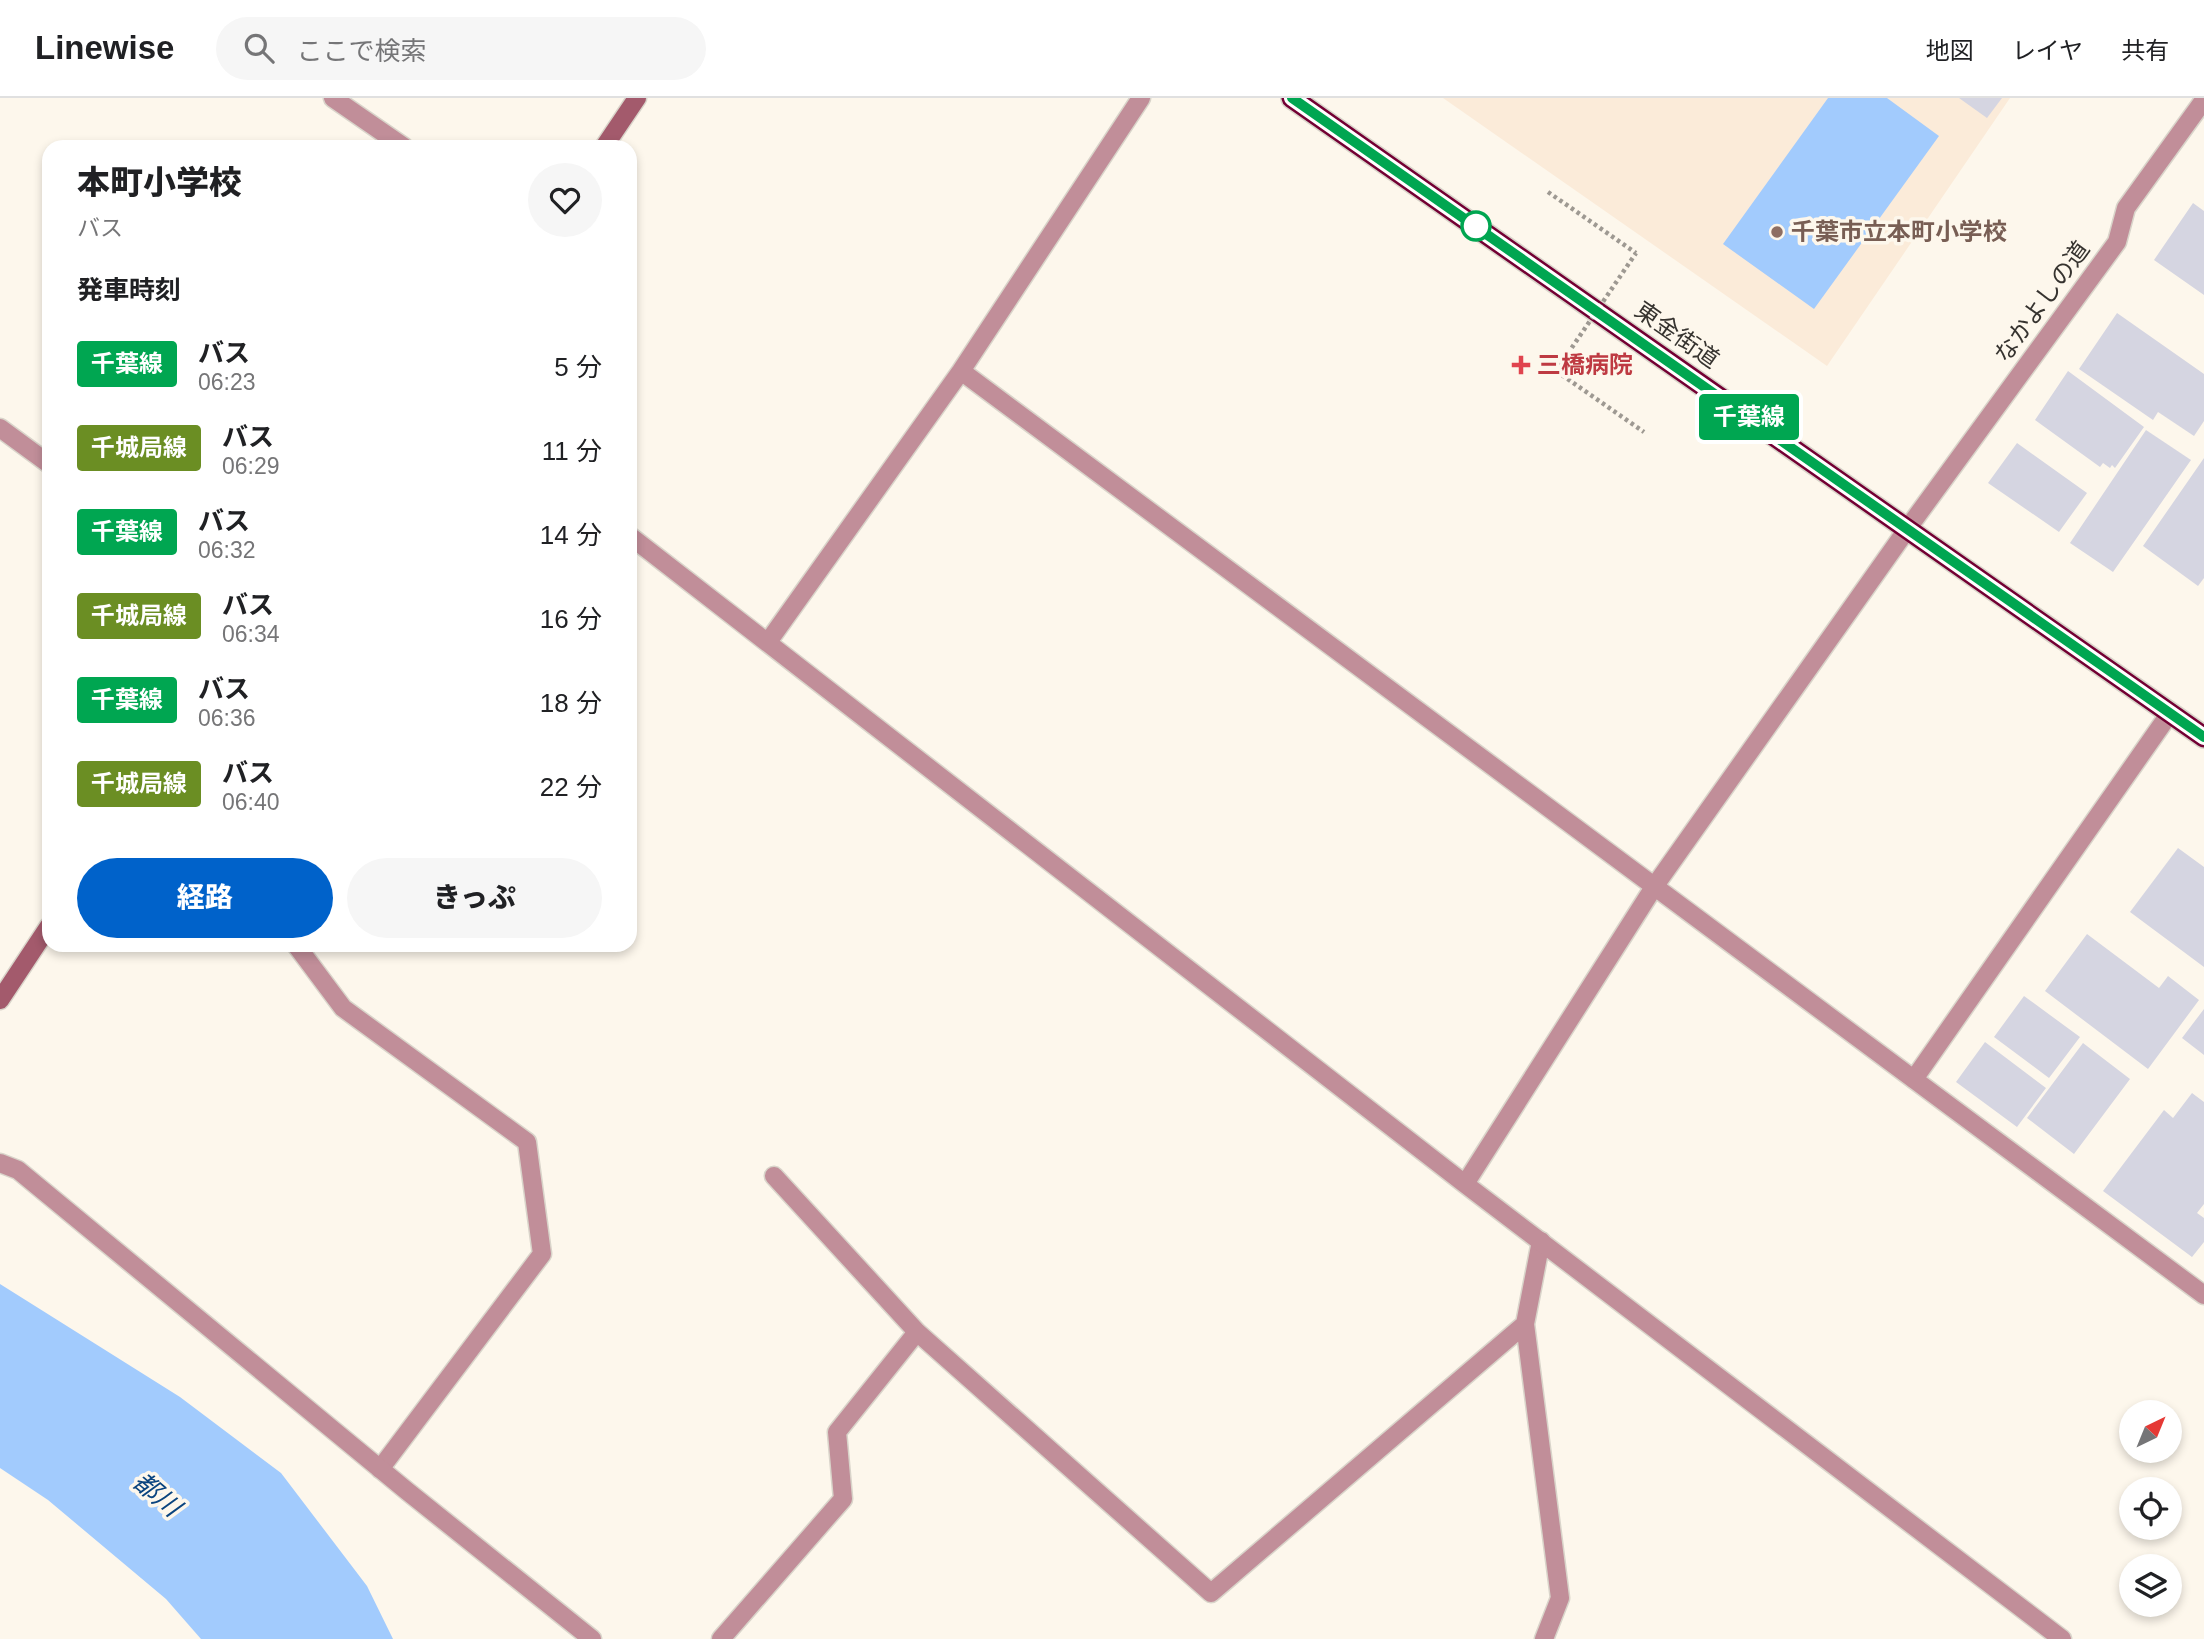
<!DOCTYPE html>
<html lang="ja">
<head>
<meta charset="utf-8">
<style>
	:root { --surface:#fff; --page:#f6f6f6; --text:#202124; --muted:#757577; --line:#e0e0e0; --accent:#0062ca }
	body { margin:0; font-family:Arial,"Noto Sans JP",sans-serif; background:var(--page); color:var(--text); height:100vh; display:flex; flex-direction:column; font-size:26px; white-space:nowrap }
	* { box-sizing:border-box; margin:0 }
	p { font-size:23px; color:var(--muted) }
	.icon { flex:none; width:38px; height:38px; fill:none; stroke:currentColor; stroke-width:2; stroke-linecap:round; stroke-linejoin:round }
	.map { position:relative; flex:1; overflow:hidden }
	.sheet { position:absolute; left:42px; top:42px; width:595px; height:812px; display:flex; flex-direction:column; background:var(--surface); border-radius:21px; box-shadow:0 4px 10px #0003 }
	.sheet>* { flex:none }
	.badge { padding:0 14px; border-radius:5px; font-size:24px; line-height:46px }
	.needle { width:46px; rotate:43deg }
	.tools { position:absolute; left:2119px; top:1302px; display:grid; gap:14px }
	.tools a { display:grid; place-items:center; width:63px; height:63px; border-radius:50%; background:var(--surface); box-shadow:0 4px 10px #0003; font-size:35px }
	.map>.badge { position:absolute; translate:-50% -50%; box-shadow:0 0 0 4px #fff }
	h2 { padding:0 35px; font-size:26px; line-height:63px }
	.round { display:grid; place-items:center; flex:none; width:74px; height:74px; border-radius:37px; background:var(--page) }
	.headline { display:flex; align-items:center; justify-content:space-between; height:119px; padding:0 35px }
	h1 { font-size:33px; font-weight:800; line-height:52px }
	.cta { display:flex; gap:14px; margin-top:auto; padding:14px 35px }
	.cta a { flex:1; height:80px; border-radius:42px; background:var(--accent); color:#fff; font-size:28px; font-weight:800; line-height:80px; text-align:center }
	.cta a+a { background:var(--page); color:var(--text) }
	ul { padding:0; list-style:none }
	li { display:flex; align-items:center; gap:21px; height:84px; padding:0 35px }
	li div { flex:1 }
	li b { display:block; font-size:26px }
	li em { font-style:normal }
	li .badge { min-width:77px; font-weight:700; text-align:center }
	header { display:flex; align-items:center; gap:42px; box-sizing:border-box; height:98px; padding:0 35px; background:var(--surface); border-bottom:2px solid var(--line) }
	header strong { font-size:33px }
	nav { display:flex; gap:38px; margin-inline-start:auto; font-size:24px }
	.search { width:490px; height:63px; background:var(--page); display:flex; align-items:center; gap:18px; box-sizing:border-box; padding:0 24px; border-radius:38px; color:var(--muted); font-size:26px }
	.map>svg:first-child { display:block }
	.education { fill:#fbebd9 }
	.water { fill:#a2cbfd }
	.building { fill:#d5d5e1 }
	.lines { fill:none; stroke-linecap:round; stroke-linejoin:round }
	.lane-casing { stroke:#d9d4ca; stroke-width:21 }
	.street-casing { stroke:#d9d4ca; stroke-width:21 }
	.secondary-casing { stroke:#d9d4ca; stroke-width:21 }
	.highway-casing { stroke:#d9d4ca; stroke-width:24 }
	.path { stroke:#9e9992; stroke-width:4.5; stroke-dasharray:3.5 3.5; stroke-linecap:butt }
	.lane { stroke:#c18e99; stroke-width:18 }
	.street { stroke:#c18e99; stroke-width:18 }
	.secondary { stroke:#a35a6c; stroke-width:18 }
	.highway { stroke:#730033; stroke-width:21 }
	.path-bridge { stroke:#9e9992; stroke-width:4.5; stroke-dasharray:3.5 3.5; stroke-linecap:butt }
	.line-casing { stroke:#fff; stroke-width:16 }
	.line { stroke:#00a651; stroke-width:10 }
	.stop-dot { fill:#fff; stroke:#00a651; stroke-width:3.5 }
	.education-dot { fill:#8d6e63; stroke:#fdf7ec; stroke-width:2.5 }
	.health-dot { fill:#e0444e; stroke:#fdf7ec; stroke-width:2.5 }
	.labels { text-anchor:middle; stroke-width:7; stroke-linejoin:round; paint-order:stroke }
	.education-label { font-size:24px; font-weight:bold; fill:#785e54; stroke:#fdf7ec; text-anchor:start }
	.street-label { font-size:24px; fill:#36332f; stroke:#fdf7ec }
	.health-label { font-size:24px; font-weight:bold; fill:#be3a42; stroke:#fdf7ec; text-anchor:start }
	.water-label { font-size:26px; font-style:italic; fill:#0a447f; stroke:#fdf7ec }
</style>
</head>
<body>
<header>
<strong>Linewise</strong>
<div class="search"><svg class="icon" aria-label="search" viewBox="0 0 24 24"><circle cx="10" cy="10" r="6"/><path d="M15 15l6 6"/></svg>ここで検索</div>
<nav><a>地図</a><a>レイヤ</a><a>共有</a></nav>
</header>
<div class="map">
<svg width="2204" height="1541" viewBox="0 0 2204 1541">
	<rect width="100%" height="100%" fill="#fdf7ec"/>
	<path class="education" d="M1443 0H2010L1827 268Z"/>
	<path class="water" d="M1828 0H1887L1939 38 1814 211 1723 146Z
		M0 1186 180 1299 281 1375 367 1488 393 1541H201L166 1501 48 1402 0 1370Z"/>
	<path class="building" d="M1959 0H2002L1987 20Z
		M2193 105 2204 113V197L2154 162Z
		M2117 215 2204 276V323L2194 338 2158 314 2153 322 2079 271Z
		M2068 273 2144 329 2115 370 2112 367 2110 370 2103 365 2100 369 2035 322Z
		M2146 332 2191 362 2113 474 2070 445Z
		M2017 345 2087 395 2059 434 1988 385Z
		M2204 360V480L2198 488 2143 448Z
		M2178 750 2204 769V869L2130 814Z
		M2087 836 2159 890 2168 878 2199 902 2148 971 2045 893Z
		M2024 898 2080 939 2049 980 1994 939Z
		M2204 911V957L2182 940Z
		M1985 944 2046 990 2017 1029 1956 984Z
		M2083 945 2130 981 2074 1056 2027 1020Z
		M2192 995 2204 1004V1106L2197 1115 2204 1120V1144L2192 1159 2103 1093 2164 1012 2173 1020Z"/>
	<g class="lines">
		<g class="lane-casing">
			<path id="lane" d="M296 847 343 910 527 1044 542 1156 380 1371
				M1914 981 2170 615
				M774 1078 917 1234 1211 1495 1525 1226
				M1541 1143 1525 1226 1560 1500 1544 1541
				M721 1541 843 1401 837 1334 917 1234"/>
		</g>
		<g class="street-casing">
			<path id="street" d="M333 0 404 49
				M961 273 2204 1197
				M0 330 49 366
				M630 438 1465 1086 2062 1541
				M768 544 961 273 1141 0
				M0 1065 18 1072 407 1393 592 1541
				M1465 1086 1654 789 1908 430 2117 144 2126 110 2204 2"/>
		</g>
		<g class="secondary-casing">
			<path id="secondary" d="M604 49 637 0
				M0 902 49 828"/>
		</g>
		<g class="highway-casing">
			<path id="highway" d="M1292 0 2204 639"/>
		</g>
		<path class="path" d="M1548 94 1636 155
			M1556 273 1644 334"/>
		<use href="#lane" class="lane"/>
		<use href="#street" class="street"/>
		<use href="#secondary" class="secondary"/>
		<use href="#highway" class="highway"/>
		<path class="path-bridge" d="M1556 273 1636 155"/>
	</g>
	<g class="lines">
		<g class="line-casing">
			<path id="line" d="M1292 0 2204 639"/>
		</g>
		<use href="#line" class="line"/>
	</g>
	<circle class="stop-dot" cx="1476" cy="128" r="14"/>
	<circle class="education-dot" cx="1777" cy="134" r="7"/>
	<path class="health-dot" d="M1517.5 256.5h7v7h7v7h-7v7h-7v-7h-7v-7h7z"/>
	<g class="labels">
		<g class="education-label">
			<text x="1791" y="142">千葉市立本町小学校</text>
		</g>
		<g class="street-label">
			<text transform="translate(2042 204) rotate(-54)" y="8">なかよしの道</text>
			<text transform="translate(1677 237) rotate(35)" y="8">東金街道</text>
		</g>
		<g class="health-label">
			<text x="1537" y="275">三橋病院</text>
		</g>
		<g class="water-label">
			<text transform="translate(157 1396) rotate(40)" y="9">都川</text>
		</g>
	</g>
</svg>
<div class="tools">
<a><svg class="needle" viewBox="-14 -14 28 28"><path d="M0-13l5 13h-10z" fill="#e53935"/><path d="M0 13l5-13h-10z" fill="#757577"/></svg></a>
<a><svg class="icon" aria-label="locate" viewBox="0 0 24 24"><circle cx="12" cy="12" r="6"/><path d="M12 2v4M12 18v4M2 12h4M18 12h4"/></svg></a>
<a><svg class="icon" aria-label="layers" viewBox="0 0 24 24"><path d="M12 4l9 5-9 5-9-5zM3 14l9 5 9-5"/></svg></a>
</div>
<b class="badge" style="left:1749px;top:319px;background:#00a651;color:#fff">千葉線</b>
<section class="sheet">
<div class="headline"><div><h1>本町小学校</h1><p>バス</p></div><a class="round"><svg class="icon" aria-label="heart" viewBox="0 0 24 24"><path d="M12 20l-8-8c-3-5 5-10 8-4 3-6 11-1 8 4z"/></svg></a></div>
<h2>発車時刻</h2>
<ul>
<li><span class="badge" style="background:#00a651;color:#fff">千葉線</span><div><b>バス</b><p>06:23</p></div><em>5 分</em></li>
<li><span class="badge" style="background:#6b8e23;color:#fff">千城局線</span><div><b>バス</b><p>06:29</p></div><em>11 分</em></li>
<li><span class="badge" style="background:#00a651;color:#fff">千葉線</span><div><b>バス</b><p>06:32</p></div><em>14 分</em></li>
<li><span class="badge" style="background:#6b8e23;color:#fff">千城局線</span><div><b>バス</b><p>06:34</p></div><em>16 分</em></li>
<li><span class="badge" style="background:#00a651;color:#fff">千葉線</span><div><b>バス</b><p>06:36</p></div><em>18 分</em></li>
<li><span class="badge" style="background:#6b8e23;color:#fff">千城局線</span><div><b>バス</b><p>06:40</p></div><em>22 分</em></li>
</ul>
<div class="cta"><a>経路</a><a>きっぷ</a></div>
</section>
</div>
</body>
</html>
